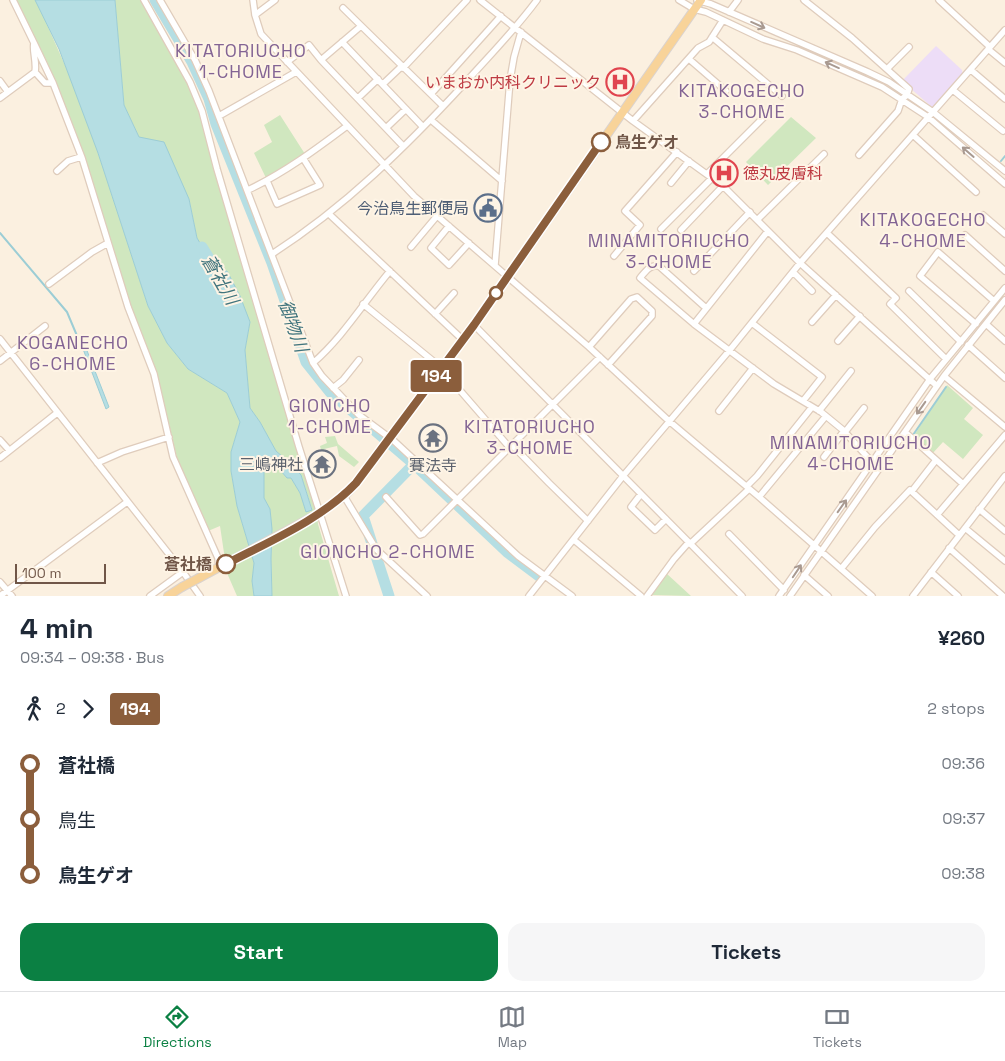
<!DOCTYPE html>
<html lang="en">
<head>
<meta charset="utf-8">
<style>
	:root { --surface:#fff; --page:#f6f6f7; --text:#1f2937; --muted:#747a83; --line:#e0e1e3; --accent:#0b8043 }
	body { margin:0; font-family:"Space Grotesk","Noto Sans JP",sans-serif; background:var(--page); color:var(--text); height:100vh; display:flex; flex-direction:column; font-size:19px; white-space:nowrap }
	* { box-sizing:border-box; margin:0 }
	p { font-size:16px; color:var(--muted) }
	.icon { flex:none; width:28px; height:28px; fill:none; stroke:currentColor; stroke-width:2; stroke-linecap:round; stroke-linejoin:round }
	.map { position:relative; height:596px; overflow:hidden }
	.panel { display:flex; flex-direction:column; background:var(--surface); flex:1 }
	.panel>* { flex:none }
	.badge { padding:0 10px; border-radius:4px; font-size:18px; line-height:32px }
	.scale { position:absolute; left:15px; bottom:12px; width:91px; box-sizing:border-box; padding-left:5px; border:2px solid #705648; border-top:0; font-size:14px; line-height:18px; white-space:nowrap; color:#705648; -webkit-text-stroke:4px #fef4e5; paint-order:stroke }
	.map>.badge { position:absolute; translate:-50% -50%; box-shadow:0 0 0 2px #fff }
	.legs { display:flex; align-items:center; gap:8px; height:55px; padding:0 20px; font-size:16px }
	.legs p { margin-inline-start:auto }
	.head { display:flex; align-items:center; justify-content:space-between; height:85px; padding:0 20px }
	h1 { font-size:28px; font-weight:600; line-height:38px }
	.action { display:flex; gap:10px; margin-top:auto; padding:10px 20px }
	.action a { flex:1; height:58px; border-radius:15px; background:var(--accent); color:#fff; font-size:20px; font-weight:600; line-height:58px; text-align:center }
	.action a+a { background:var(--page); color:var(--text) }
	ul { padding:0 20px; list-style:none }
	li { display:flex; align-items:center; gap:18px; height:55px; font-size:19px }
	li i { display:grid; place-items:center; width:8px; height:100%; margin:0 6px; background:currentColor }
	li i::after { content:''; width:12px; height:12px; margin:-6px; border:4px solid; border-radius:50%; background:var(--surface) }
	li p { margin-inline-start:auto }
	li:first-child i { background:linear-gradient(#0000 50%,currentColor 0) }
	li:last-child i { background:linear-gradient(currentColor 50%,#0000 0) }
	.menu { display:flex; justify-content:space-around; align-items:center; height:70px; border-top:1px solid var(--line); background:var(--surface); font-size:14px; color:var(--muted) }
	.menu a { display:grid; justify-items:center; gap:2px }
	.menu .current { color:var(--accent) }
	.map>svg:first-child { display:block }
	.education { fill:#edddf7 }
	.green { fill:#d0e7bf }
	.water { fill:#b5dee3; stroke:#9ccdd5 }
	.lines { fill:none; stroke-linecap:round; stroke-linejoin:round }
	.stream { stroke:#9ccdd5; stroke-width:2 }
	.river { stroke:#b5dee3; stroke-width:11 }
	.minor-casing { stroke:#dfccbc; stroke-width:8 }
	.major-casing { stroke:#dad3cf; stroke-width:10 }
	.minor { stroke:#fff; stroke-width:5.5 }
	.major { stroke:#f8d399; stroke-width:8 }
	.major-bridge-casing { stroke:#dad3cf; stroke-width:10; stroke-linecap:butt }
	.major-bridge { stroke:#f8d399; stroke-width:8 }
	.oneway { stroke:#a99a91 }
	.line-1-casing { stroke:#fff; stroke-width:11 }
	.line-1 { stroke:#8b5e3c; stroke-width:8 }
	.stop-1-dot { fill:#fff; stroke:#8b5e3c; stroke-width:2.5 }
	.labels { text-anchor:middle; stroke-width:4; stroke-linejoin:round; paint-order:stroke }
	.health-label { font-size:16px; fill:#be3a42; stroke:#fef4e5; text-anchor:end }
	.stop-label { font-size:16px; font-weight:bold; fill:#705648; stroke:#fef4e5; text-anchor:start }
	.service-label { font-size:16px; fill:#4e5e75; stroke:#fef4e5; text-anchor:end }
	.worship-label { font-size:16px; fill:#5b616d; stroke:#fef4e5; text-anchor:end }
	.neighbourhood-label { font-size:18px; letter-spacing:1px; fill:#836494; stroke:#fef4e5 }
	.water-label { font-size:18px; font-style:italic; fill:#40747d; stroke:#fef4e5 }
</style>
</head>
<body>
<div class="map">
<svg width="1005" height="596" viewBox="0 0 1005 596">
	<rect width="100%" height="100%" fill="#fbf0e0"/>
	<path class="education" d="M936 46 962 70 963 75 933 108 902 81Z"/>
	<path class="green" d="M16 0H36L72 81 96 146 148 306 167 343 188 369 227 393 240 422 231 452V471L237 506 254 563 252 581 254 596H237L227 573 220 526 208 531 177 458 158 378 130 306 91 177 64 103 47 62Z
		M115 0H141C163 43 194 84 206 132 209 143 211 155 213 166L316 507 318 524 339 596H272L271 559 272 537 270 509 264 498V455L274 463 287 478H291L300 493 306 511 312 509 301 475 291 464 276 451 260 422 250 408 245 350 250 322 227 271 218 273 197 238 189 199 139 137 124 105Z
		M280 115 305 154 266 178 254 153 272 142 264 125Z
		M791 117 816 138 768 185 746 162Z
		M947 385 973 408 964 419 983 435 963 459 943 442 932 454 913 437Z
		M335 436 338 444 359 462 354 467 339 456 337 446 324 449 326 458 323 457 320 446 327 443 325 437Z
		M666 573 691 596 651 595Z"/>
	<path class="water" d="M35 0H115L124 105 139 137 164 142 189 199 197 238 218 273 227 271 240 296 250 322 245 350 250 408 260 422 276 451 291 464 301 475 312 510 306 512 300 493 291 478H287L274 463 264 455V498L270 509 272 529 271 559 272 596H254L252 581 254 563 237 506 231 471V452L240 422 227 393 188 369 167 343 148 306 98 153 59 49Z
		M86 348 109 407 106 409 83 349Z"/>
	<g class="lines">
		<path class="stream" d="M1001 161 1005 156
			M0 233 67 312 83 350
			M913 435 946 387"/>
		<path class="river" d="M155 0 192 62 209 99 216 124 272 263 306 362 330 392 414 464 507 552 539 576
			M202 247 225 284
			M389 596 363 516 414 464"/>
		<g class="minor-casing">
			<path id="minor" d="M144 0 190 82 202 111 217 169 299 447 346 596
				M160 0 195 60 209 91 313 363 322 376 359 415 394 441 518 556 572 596
				M253 0 255 15 261 34 414 196 589 347 669 421 759 497 872 596
				M480 0 633 121 723 186 800 263 937 386
				M679 0 694 9 706 12 763 39 797 50 882 87 928 117 1005 184
				M697 0 711 4 868 72 889 82 933 112 1005 171
				M804 0 852 38 909 89 907 95 902 99 898 111 859 155
				M939 0 990 47
				M343 8 443 106
				M729 12 738 0
				M255 15 275 0
				M361 26 321 60 403 146
				M712 37 782 96
				M342 42 423 127
				M34 43 53 83 82 158 128 307 154 374 173 457 218 558 219 568
				M988 49 1005 63
				M689 59 726 91
				M287 62 309 45 321 60
				M403 68 467 0
				M887 69 909 47
				M971 70 1005 99
				M35 72 45 83H53
				M0 81 8 92
				M383 84 402 66
				M953 90 1003 131
				M431 94 501 16
				M0 98 35 72C37 62 32 50 34 43L13 0
				M358 98 378 79
				M219 116 296 72
				M431 120 502 181
				M633 121 698 48 709 42 723 20
				M386 128 406 109
				M913 135 976 192
				M57 171 68 161 81 157
				M707 174 773 108
				M267 181 277 204 320 185 303 158
				M671 183 689 161
				M248 190C284 173 315 150 347 126
				M329 214 463 340
				M983 215 1005 234
				M757 220 824 154
				M449 226 431 248 449 265 469 243
				M661 229 712 178
				M681 230 723 186
				M768 231 694 324 774 384 821 412 843 430 872 462 880 467
				M827 233 896 298 890 304 946 359
				M965 235 1005 271
				M411 247 437 216
				M272 254C345 207 407 146 465 83 489 56 515 30 537 0
				M614 256 640 225 625 211 677 152
				M495 265 510 80 514 57 521 32
				M694 271 750 212
				M793 272 812 291
				M49 284 92 252 108 243
				M909 291 961 342
				M363 304 438 365 510 448
				M435 314 454 293
				M812 322 836 295
				M752 323 822 377 803 401
				M694 324 640 278C645 272 650 264 659 266L706 308
				M976 324 920 276 938 252 994 301
				M986 324 1005 341
				M474 325 742 596
				M0 339 183 572 200 596
				M838 341 860 316
				M968 345 1005 378
				M589 347 631 299 637 297 652 311V316L608 365
				M0 361 45 326
				M313 363C343 337 364 302 390 271
				M944 376 1005 427
				M333 388 343 380 359 360
				M719 411 753 368
				M819 411 851 371
				M845 432 864 408
				M905 432 963 484
				M0 440 9 450
				M513 446 549 483 588 521
				M824 457 844 431
				M0 458 57 413
				M97 463 122 452 169 437
				M747 486 757 476 812 407
				M912 491 936 460
				M641 494 631 507 655 530 666 519
				M344 496 376 549 427 596
				M386 497 420 535 423 534 600 357
				M759 497 826 416
				M979 509 1005 531
				M937 515 1005 435
				M965 528 1005 561
				M729 534 784 590
				M574 540 641 596
				M690 544 749 489
				M949 548 1003 596
				M841 569 875 527 910 490 959 535
				M931 572 958 596
				M804 575 828 596
				M0 582 12 596
				M0 596 127 502
				M150 596 183 572
				M529 596 623 476 729 351 800 263 1005 30
				M647 596 674 559 689 542
				M779 596 930 379 1005 288
				M790 596 944 376 1005 300
				M913 596 1005 476"/>
		</g>
		<g class="major-casing">
			<path id="major" d="M199 578 318 514 344 496 356 483 474 325 701 0
				M168 596 182 587"/>
		</g>
		<use href="#minor" class="minor"/>
		<use href="#major" class="major"/>
		<g class="major-bridge-casing">
			<path id="major-bridge" d="M182 587 199 578"/>
		</g>
		<use href="#major-bridge" class="major-bridge"/>
	</g>
	<defs><path id="oneway-shaft" d="M-6 0H5M1.5-3L5.5 0L1.5 3" fill="none" stroke-width="1.6" stroke-linecap="round" stroke-linejoin="round" transform="scale(1.25)"/></defs>
	<g class="oneway">
		<use href="#oneway-shaft" transform="translate(758 25) rotate(24)"/>
		<use href="#oneway-shaft" transform="translate(832 65) rotate(-156)"/>
		<use href="#oneway-shaft" transform="translate(968 152) rotate(-139)"/>
		<use href="#oneway-shaft" transform="translate(921 408) rotate(125)"/>
		<use href="#oneway-shaft" transform="translate(842 506) rotate(-55)"/>
		<use href="#oneway-shaft" transform="translate(797 571) rotate(-56)"/>
	</g>
	<g class="lines">
		<g class="line-1-casing">
			<path id="line-1" d="M226 564C270 541 322 519 356 483L474 325 601 142"/>
		</g>
		<use href="#line-1" class="line-1"/>
	</g>
	<defs>
		<g id="hospital-ring" transform="scale(1.4375)"><circle r="9.5" fill="#fef4e5" stroke="#e0444e" stroke-width="1.5"/><path d="M-5-5h3v3.5h4V-5h3V5h-3V1.5h-4V5h-3Z" fill="#e0444e"/></g>
		<g id="civic-ring" transform="scale(1.4375)"><circle r="9.5" fill="#fef4e5" stroke="#5c6f8a" stroke-width="1.5"/><path d="M-.6-6.5H3V-4.5H.6V-3L4-1V1h2V6H-6V1h2V-1L-.6-3ZM-1.2 2.5V6h2.4V2.5Z" fill="#5c6f8a"/></g>
		<g id="temple-ring" transform="scale(1.4375)"><circle r="9.5" fill="#fef4e5" stroke="#6b7280" stroke-width="1.5"/><path d="M0-6L5-2H3V0L6.5 2.5H4V6H1.5V3h-3V6H-4V2.5H-6.5L-3 0V-2H-5Z" fill="#6b7280"/></g>
	</defs>
	<g fill-rule="evenodd">
		<use href="#hospital-ring" x="620" y="82"/>
		<use href="#hospital-ring" x="724" y="173"/>
		<use href="#civic-ring" x="488" y="208"/>
		<use href="#temple-ring" x="433" y="438"/>
		<use href="#temple-ring" x="322" y="464"/>
	</g>
	<g class="stop-1-dot">
		<circle cx="601" cy="142" r="9"/>
		<circle cx="496" cy="293" r="6"/>
		<circle cx="226" cy="564" r="9"/>
	</g>
	<g class="labels">
		<g class="health-label">
			<text x="601" y="88">いまおか内科クリニック</text>
			<text x="743" y="179" text-anchor="start">徳丸皮膚科</text>
		</g>
		<g class="stop-label">
			<text x="615" y="148">鳥生ゲオ</text>
			<text x="212" y="570" text-anchor="end">蒼社橋</text>
		</g>
		<g class="service-label">
			<text x="469" y="214">今治鳥生郵便局</text>
		</g>
		<g class="worship-label">
			<text x="303" y="470">三嶋神社</text>
			<text x="433" y="471" text-anchor="middle">賽法寺</text>
		</g>
		<g class="neighbourhood-label">
			<text x="241" y="57">KITATORIUCHO<tspan x="241" dy="21">1-CHOME</tspan></text>
			<text x="742" y="97">KITAKOGECHO<tspan x="742" dy="21">3-CHOME</tspan></text>
			<text x="923" y="226">KITAKOGECHO<tspan x="923" dy="21">4-CHOME</tspan></text>
			<text x="669" y="247">MINAMITORIUCHO<tspan x="669" dy="21">3-CHOME</tspan></text>
			<text x="73" y="349">KOGANECHO<tspan x="73" dy="21">6-CHOME</tspan></text>
			<text x="330" y="412">GIONCHO<tspan x="330" dy="21">1-CHOME</tspan></text>
			<text x="530" y="433">KITATORIUCHO<tspan x="530" dy="21">3-CHOME</tspan></text>
			<text x="851" y="449">MINAMITORIUCHO<tspan x="851" dy="21">4-CHOME</tspan></text>
			<text x="388" y="558">GIONCHO 2-CHOME</text>
		</g>
		<g class="water-label">
			<text transform="translate(220 280) rotate(60)" y="6">蒼社川</text>
			<text transform="translate(293 326) rotate(70)" y="6">御物川</text>
		</g>
	</g>
</svg>
<div class="scale">100 m</div>
<b class="badge" style="left:436px;top:376px;background:#8b5e3c;color:#fff">194</b>
</div>
<section class="panel">
<div class="head"><div><h1>4 min</h1><p>09:34 – 09:38 · Bus</p></div><b>¥260</b></div>
<div class="legs"><svg class="icon" aria-label="walk" viewBox="0 0 24 24"><circle cx="13" cy="4" r="2"/><path d="M13 8l-2 6 4 7M11 14l-3 7M7 12l3-4h3l4 4"/></svg>2<svg class="icon" aria-label="forward" viewBox="0 0 24 24"><path d="M9 5l7 7-7 7"/></svg><b class="badge" style="background:#8b5e3c;color:#fff">194</b><p>2 stops</p></div>
<ul>
<li><i style="color:#8b5e3c"></i><b>蒼社橋</b><p>09:36</p></li>
<li><i style="color:#8b5e3c"></i><span>鳥生</span><p>09:37</p></li>
<li><i style="color:#8b5e3c"></i><b>鳥生ゲオ</b><p>09:38</p></li>
</ul>
<div class="action"><a>Start</a><a>Tickets</a></div>
</section>
<nav class="menu">
<a class="current"><svg class="icon" aria-label="directions" viewBox="0 0 24 24"><path d="M12 3l9 9-9 9-9-9zM9 14v-3h6M13 9l2 2-2 2"/></svg>Directions</a>
<a><svg class="icon" aria-label="map" viewBox="0 0 24 24"><path d="M3 6l6-2 6 2 6-2v14l-6 2-6-2-6 2zM9 4v14M15 6v14"/></svg>Map</a>
<a><svg class="icon" aria-label="tickets" viewBox="0 0 24 24"><path d="M3 7h18v10H3zM15 7v10"/></svg>Tickets</a>
</nav>
</body>
</html>
